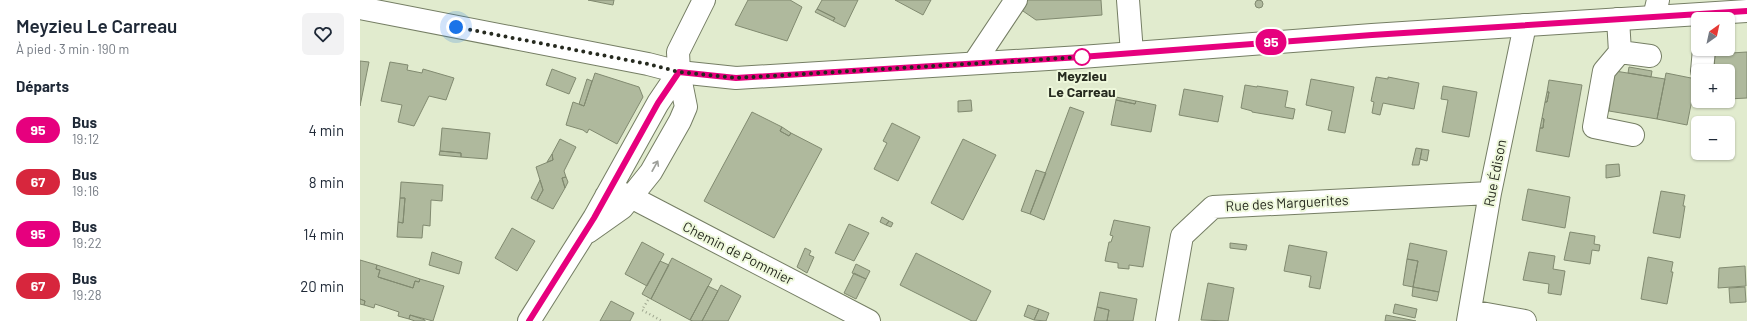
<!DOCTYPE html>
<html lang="fr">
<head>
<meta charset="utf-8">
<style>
	:root { --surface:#fff; --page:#f2f2f3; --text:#1f2937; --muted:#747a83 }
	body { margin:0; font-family:Barlow,sans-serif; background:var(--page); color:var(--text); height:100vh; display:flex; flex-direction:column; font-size:15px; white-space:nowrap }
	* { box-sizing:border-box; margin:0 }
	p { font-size:13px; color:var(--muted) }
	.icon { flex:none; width:22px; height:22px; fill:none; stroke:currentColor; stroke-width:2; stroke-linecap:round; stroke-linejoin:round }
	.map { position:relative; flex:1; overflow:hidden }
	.drawer { display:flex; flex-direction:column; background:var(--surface); width:360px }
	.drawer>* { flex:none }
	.badge { padding:0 8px; border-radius:13px; font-size:14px; line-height:26px }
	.needle { width:26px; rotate:33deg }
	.fabs { position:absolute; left:1331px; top:12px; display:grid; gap:8px }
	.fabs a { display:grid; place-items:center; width:44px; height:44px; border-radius:6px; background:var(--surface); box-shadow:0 1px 3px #0004; font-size:20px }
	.you { position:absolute; width:20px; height:20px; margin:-10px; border:3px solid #fff; border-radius:50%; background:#1a73e8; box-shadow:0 0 0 6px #1a73e833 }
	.map>.badge { position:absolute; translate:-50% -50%; box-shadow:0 0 0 2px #fff }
	h2 { padding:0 16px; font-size:15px; line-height:36px }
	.round { display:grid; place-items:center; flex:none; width:42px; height:42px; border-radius:6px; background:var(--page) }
	.overview { display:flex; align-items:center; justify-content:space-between; height:68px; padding:0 16px }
	h1 { font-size:19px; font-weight:600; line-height:30px }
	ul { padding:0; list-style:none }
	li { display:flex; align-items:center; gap:12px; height:52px; padding:0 16px }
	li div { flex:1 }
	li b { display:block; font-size:15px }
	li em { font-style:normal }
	li .badge { min-width:44px; font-weight:700; text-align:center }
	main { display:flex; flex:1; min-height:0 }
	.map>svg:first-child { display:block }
	.building { fill:#afb99d; stroke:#818a70 }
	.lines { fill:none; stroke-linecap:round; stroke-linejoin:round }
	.minor-casing { stroke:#757e64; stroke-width:24 }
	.major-casing { stroke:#757e64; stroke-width:24 }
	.path { stroke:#9fa790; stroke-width:2.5; stroke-dasharray:1 3; stroke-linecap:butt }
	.minor { stroke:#fff; stroke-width:22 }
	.major { stroke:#fff; stroke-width:22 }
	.oneway { stroke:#9d9f9a }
	.line-casing { stroke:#fff; stroke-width:9 }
	.line { stroke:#e6007e; stroke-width:6 }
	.walk { stroke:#262a1f; stroke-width:4; stroke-dasharray:0 7.2 }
	.stop-dot { fill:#fff; stroke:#e6007e; stroke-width:2 }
	.labels { text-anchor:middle; stroke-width:4; stroke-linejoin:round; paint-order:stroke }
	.stop-label { font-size:14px; font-weight:bold; fill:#262a1f; stroke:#eef8db }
	.street-label { font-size:14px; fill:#262a1f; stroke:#eef8db }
</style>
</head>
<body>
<main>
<section class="drawer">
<div class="overview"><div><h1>Meyzieu Le Carreau</h1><p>À pied · 3 min · 190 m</p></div><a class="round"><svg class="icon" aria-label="heart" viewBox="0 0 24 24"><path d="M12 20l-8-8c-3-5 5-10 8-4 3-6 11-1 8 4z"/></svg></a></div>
<h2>Départs</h2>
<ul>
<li><span class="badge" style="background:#e6007e;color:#fff">95</span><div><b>Bus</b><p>19:12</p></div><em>4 min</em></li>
<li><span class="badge" style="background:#d7263d;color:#fff">67</span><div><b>Bus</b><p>19:16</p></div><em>8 min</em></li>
<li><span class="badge" style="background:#e6007e;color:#fff">95</span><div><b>Bus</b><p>19:22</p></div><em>14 min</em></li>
<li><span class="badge" style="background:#d7263d;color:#fff">67</span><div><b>Bus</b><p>19:28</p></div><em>20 min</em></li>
</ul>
</section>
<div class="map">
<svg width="1387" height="321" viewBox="0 0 1387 321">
	<rect width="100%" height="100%" fill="#e1ebce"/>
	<path class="building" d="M228 0H254L253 5Z
		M388 0H430L442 7 427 41 375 25Z
		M462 0H498L485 27 473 21 475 18 457 9Z
		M535 0H571L563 15Z
		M647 0H741L742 15 676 20Z
		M895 4a4 4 0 1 1 8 0a4 4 0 1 1-8 0Z
		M457 9 475 18 473 21 455 12Z
		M1387 52V98L1368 99V71H1354L1355 54Z
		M0 61 9 62 0 106Z
		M30 62 48 65 47 70 62 73 63 69 94 78 86 100 69 96 54 126 38 122 42 105 21 101Z
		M1269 67 1292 71 1291 77 1268 73Z
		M192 69 216 78 209 94 186 85Z
		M1255 71 1305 79 1297 119 1249 111Z
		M235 73 279 87 283 97 257 144 229 129 227 133 223 130 206 125 213 102 224 106Z
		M1306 73 1336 79 1327 125 1297 119Z
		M1016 77 1028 79V77L1059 83 1054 109 1023 103 1020 115 1012 113 1014 102 1011 101Z
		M227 79 232 81 224 106 219 104Z
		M951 79 994 87 985 133 968 130 972 111 946 105Z
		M1189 80 1222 85 1209 157 1176 151 1180 128H1183L1184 119 1182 118 1185 102H1187L1189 92H1187Z
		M885 85 897 87V86L928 91 925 107 935 109 933 119 892 112V111L881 108Z
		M1083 86 1117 92 1109 137 1082 132 1088 100 1081 99Z
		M824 89 863 96 858 122 819 115Z
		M1187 92H1189L1187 102H1185Z
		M756 97 776 101 775 104 756 100Z
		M611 100 612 111 598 112V101Z
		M756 100 775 104 776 101 796 105 791 132 751 125Z
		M710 107 724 112 684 220 670 214Z
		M392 112 422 127 420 131 429 136 431 133 462 149 414 238 344 201Z
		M1182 118 1184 119 1183 128H1180Z
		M532 123 560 137 538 181 514 169 527 143 523 141Z
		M422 127 431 133 429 136 420 131Z
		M82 128 130 133 127 159 101 157V153L80 151Z
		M200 139 216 147 204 171 206 177 202 178 205 188 193 209 177 201 183 190 176 167 193 160 192 154Z
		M603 139 636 155 603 220 571 203Z
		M1056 148 1062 149 1059 165H1052Z
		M1062 149 1069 150 1067 161 1060 159Z
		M80 151 101 153V157L79 155Z
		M192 154 193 160 187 162Z
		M1259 164 1260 176 1246 178V165Z
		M676 170 686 173 670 214 661 211Z
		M206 177 208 182 205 188 202 178Z
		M180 180 183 190 177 201 171 198Z
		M41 182 83 185 82 201 71 200 70 226 63 225 62 238 37 237 38 222 43 223 45 198H40Z
		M1168 189 1210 197 1205 228 1162 220Z
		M1301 191 1325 195 1323 206H1325L1320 238 1293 233Z
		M40 198H45L43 223 38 222Z
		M522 217 529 221 526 225 520 222Z
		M754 220 790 227 783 267 769 265V269L758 268V263L745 261 749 242H751L753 236 750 235Z
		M529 221 533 223 531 227 526 225Z
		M489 224 509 233 494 261 475 253Z
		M152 228 175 241 157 271 135 258Z
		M1210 232 1235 236 1234 244 1240 245 1239 251 1232 250 1230 264 1204 260Z
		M282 242 304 254 287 286 265 274Z
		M870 243 887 245 886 250 870 248Z
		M1050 243 1087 251 1079 292 1053 287 1058 261 1047 259Z
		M929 245 967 252 960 289 949 287 951 276 924 271Z
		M445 248 451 251 449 255 454 257 447 273 437 267Z
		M72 252 102 262 99 274 69 265Z
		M1169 252 1195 256 1193 269 1205 271 1201 295 1188 293 1189 284 1163 280Z
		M556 253 631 291 616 321H612L540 285Z
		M1288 257 1313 262 1311 272H1313L1307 304 1281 299Z
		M312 258 352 279 330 320 291 299Z
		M1047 259 1058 261 1053 287 1043 285Z
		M0 260 17 265 16 269 20 270 18 277 53 288 55 281 59 282 60 279 84 286 73 321 50 315 49 319 38 316 39 312 15 304 14 308 4 305 5 301 0 299Z
		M300 261 309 265 291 299 282 294Z
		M496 264 510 271 506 279 492 273Z
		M17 265 60 279 59 282 55 281 53 288 18 277 20 270 16 269Z
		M1385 266 1386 286 1358 288 1359 268Z
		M494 273 506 279 496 299 484 293Z
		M848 283 874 288 868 321 841 320Z
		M361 285 381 296 368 321H342Z
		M348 286 358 291 342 321H333L330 320Z
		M1053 287 1079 292 1077 301 1052 296Z
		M1385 287 1386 302 1370 303 1369 288Z
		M740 292 777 299 773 321H747L749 310 737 307Z
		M0 299 5 301 4 305 0 304Z
		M251 301 274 313 270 321H240Z
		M1035 304 1057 309 1055 318 1033 313Z
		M668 305 679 309 674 320 664 316Z
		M737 307 749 310 747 321H734Z
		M679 309 689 313 686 321 674 320Z
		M50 315 65 320V321H55L49 319Z
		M1026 315 1056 321H1025Z"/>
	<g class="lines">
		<g class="minor-casing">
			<path id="minor" d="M768 0 772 53
				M1294 17 1298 0
				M1258 19 1260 52 1290 56
				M1260 52 1244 71 1234 127 1273 135
				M614 63 656 0
				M1342 71 1344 49
				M246 196 261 193 271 197 509 321
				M228 232 262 208 291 172 320 121 326 107 319 72 318 52 344 0
				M1110 311 1165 321
				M169 321 234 218 298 103 319 72
				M807 321 822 236 853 207 1130 193
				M1108 321 1130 193 1165 25"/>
		</g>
		<g class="major-casing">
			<path id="major" d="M0 8 288 64 319 72 376 78 721 57 1012 35 1387 11"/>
		</g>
		<path class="path" d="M288 300 282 310 302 321"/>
		<use href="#minor" class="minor"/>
		<use href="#major" class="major"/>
	</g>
	<defs><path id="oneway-shaft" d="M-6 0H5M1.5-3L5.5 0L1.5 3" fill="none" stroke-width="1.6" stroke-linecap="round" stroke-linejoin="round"/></defs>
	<use class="oneway" href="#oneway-shaft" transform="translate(295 166) rotate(-61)"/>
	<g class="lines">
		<g class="line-casing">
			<path id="line" d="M169 321 234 218 298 103 319 72 376 78 721 57 1012 35 1387 11"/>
		</g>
		<use href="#line" class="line"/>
		<path class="walk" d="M96 27 288 64 319 72 376 78 722 57"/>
	</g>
	<circle class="stop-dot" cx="722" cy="57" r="8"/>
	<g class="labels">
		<g class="stop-label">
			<text x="722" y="81">Meyzieu<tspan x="722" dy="16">Le Carreau</tspan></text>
		</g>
		<g class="street-label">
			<text transform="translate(1135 173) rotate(-79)" y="5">Rue Édison</text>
			<text transform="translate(927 203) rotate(-3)" y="5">Rue des Marguerites</text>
			<text transform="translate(378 253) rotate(27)" y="5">Chemin de Pommier</text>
		</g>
	</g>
</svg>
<div class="fabs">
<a><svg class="needle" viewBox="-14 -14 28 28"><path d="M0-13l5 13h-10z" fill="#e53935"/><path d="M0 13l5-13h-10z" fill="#747a83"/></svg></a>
<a>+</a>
<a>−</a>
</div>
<div class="you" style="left:96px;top:27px"></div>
<b class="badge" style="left:911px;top:42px;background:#e6007e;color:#fff">95</b>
</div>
</main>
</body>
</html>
